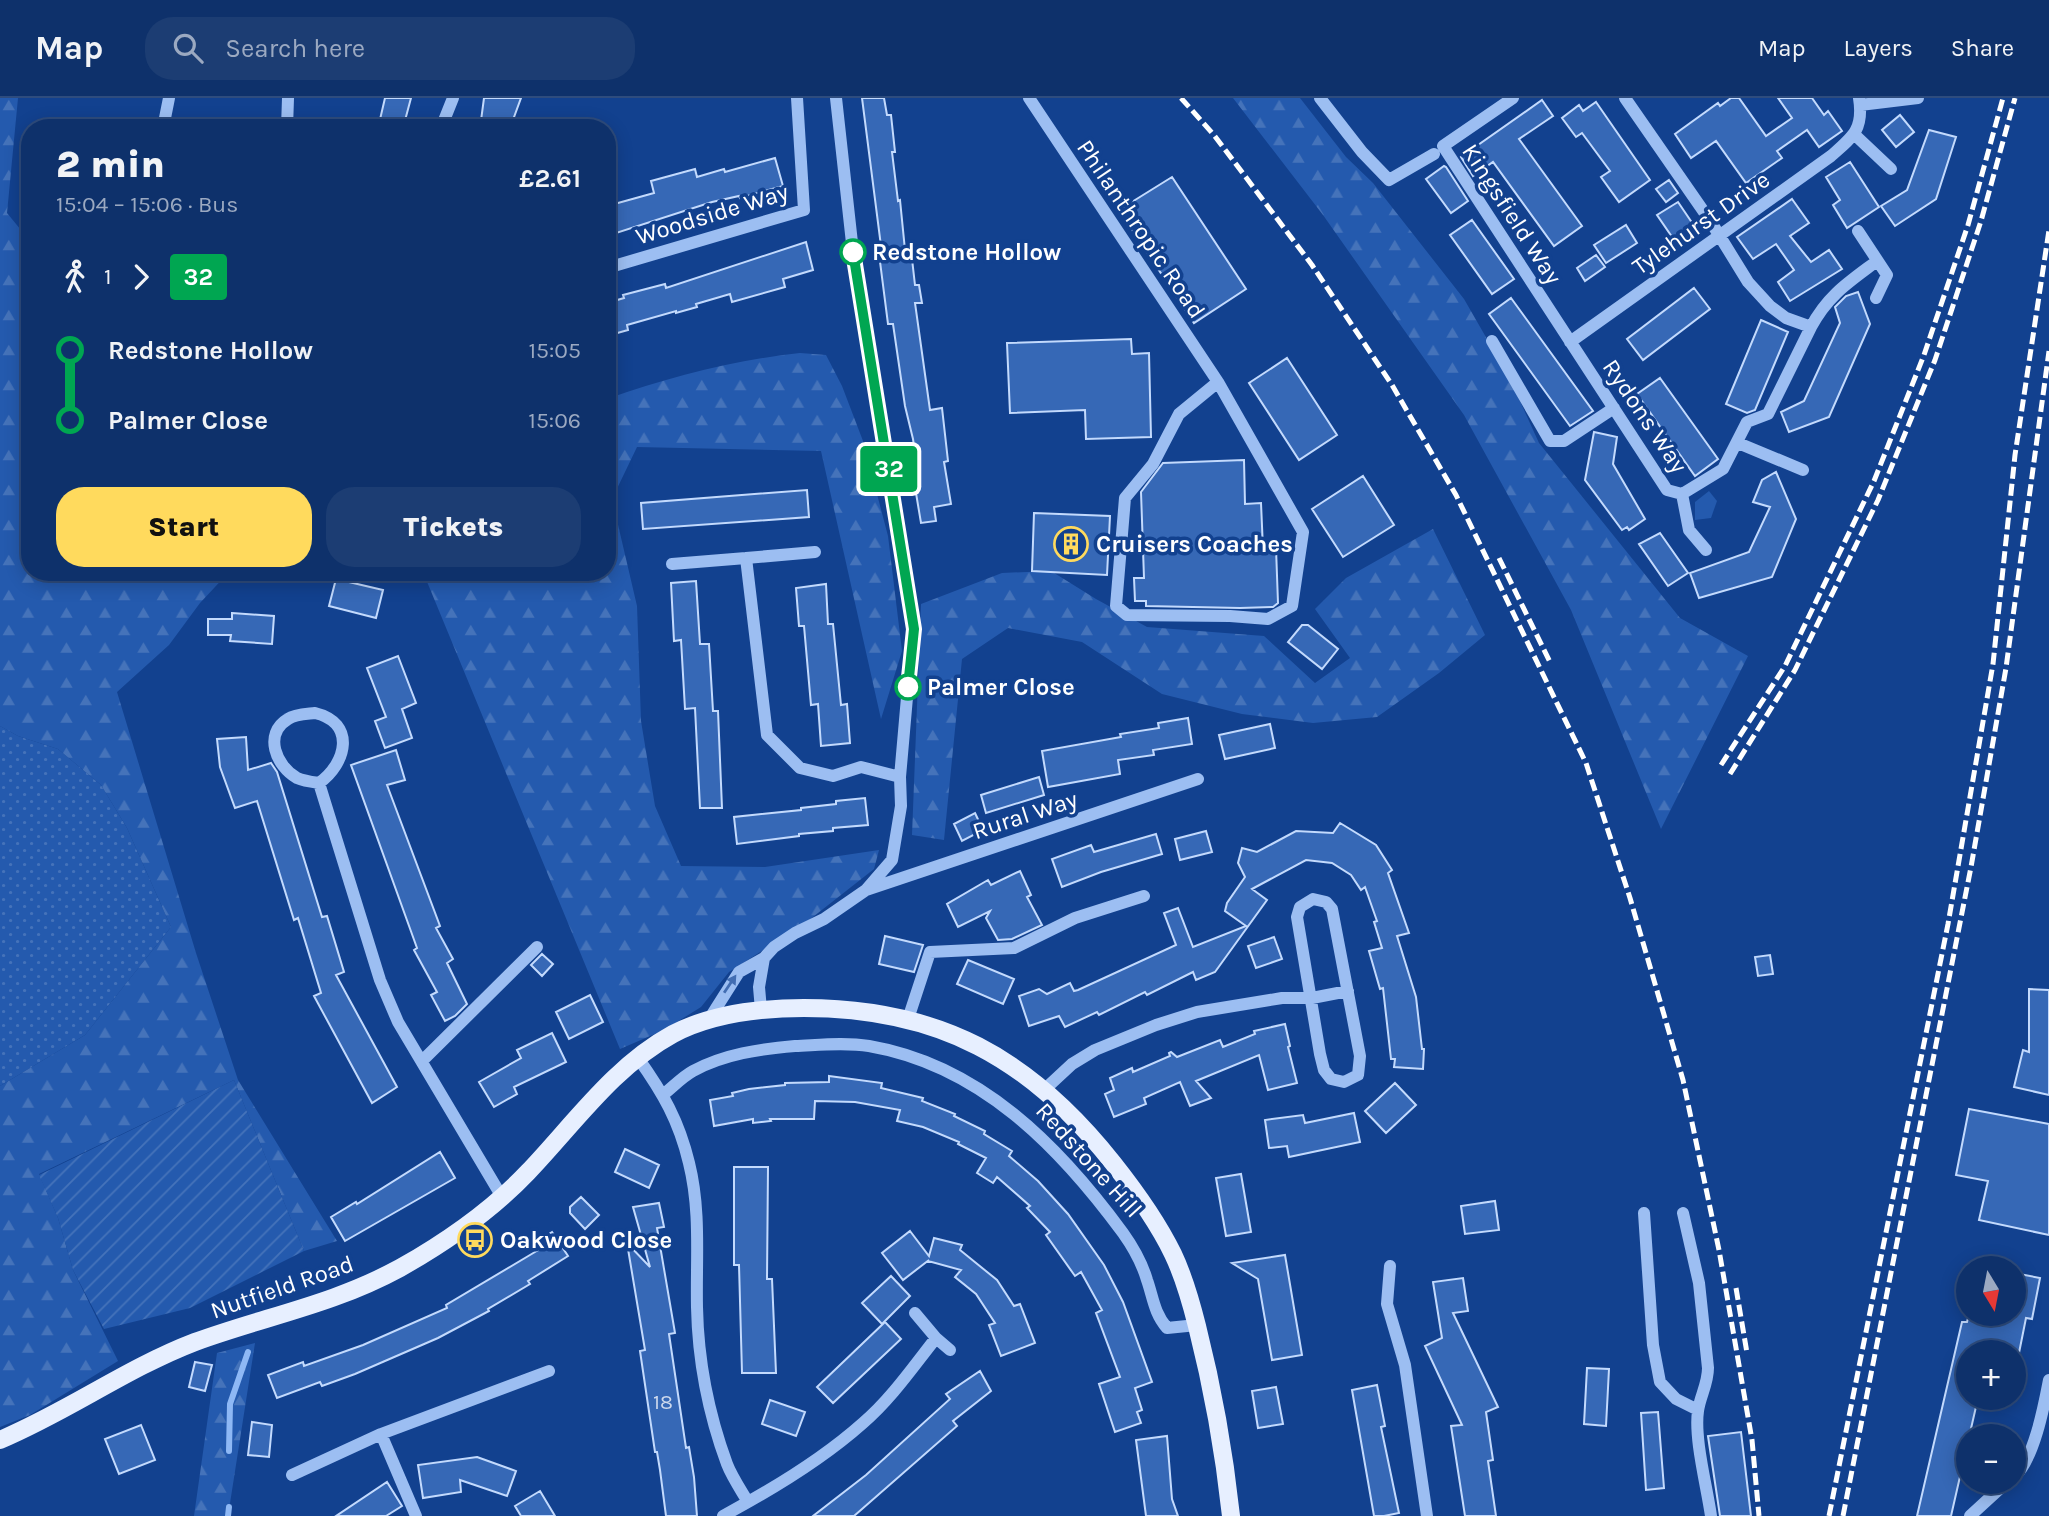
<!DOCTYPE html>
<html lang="en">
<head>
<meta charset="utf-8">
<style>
	:root { --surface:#0e316b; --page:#1c3d73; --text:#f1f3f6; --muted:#9ba9c1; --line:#2e4c7e; --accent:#ffda5d }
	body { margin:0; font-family:Karla,sans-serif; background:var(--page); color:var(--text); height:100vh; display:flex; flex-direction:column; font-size:26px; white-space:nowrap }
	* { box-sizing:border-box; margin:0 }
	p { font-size:23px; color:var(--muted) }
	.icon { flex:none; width:38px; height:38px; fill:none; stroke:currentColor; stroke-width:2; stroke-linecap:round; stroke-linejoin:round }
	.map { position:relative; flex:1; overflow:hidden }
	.drawer { position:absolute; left:21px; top:21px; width:595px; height:462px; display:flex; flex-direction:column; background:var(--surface); border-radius:28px; box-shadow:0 4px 18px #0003,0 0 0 2px var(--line) }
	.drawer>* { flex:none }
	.badge { padding:0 14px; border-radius:5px; font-size:24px; line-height:46px }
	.needle { width:46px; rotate:170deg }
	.fabs { position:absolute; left:1956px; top:1158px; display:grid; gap:14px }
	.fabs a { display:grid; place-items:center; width:70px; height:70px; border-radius:50%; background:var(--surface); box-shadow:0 4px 18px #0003,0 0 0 2px var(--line); font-size:35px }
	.map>.badge { position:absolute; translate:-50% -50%; box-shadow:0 0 0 4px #fff }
	.legs { display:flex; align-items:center; gap:10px; height:77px; padding:0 35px; font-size:23px }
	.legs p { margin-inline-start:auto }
	.headline { display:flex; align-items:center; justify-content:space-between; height:119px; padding:0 35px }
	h1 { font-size:38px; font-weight:800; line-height:52px }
	.action { display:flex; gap:14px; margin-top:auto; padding:14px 35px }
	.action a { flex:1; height:80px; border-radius:28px; background:var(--accent); color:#111; font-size:28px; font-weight:800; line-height:80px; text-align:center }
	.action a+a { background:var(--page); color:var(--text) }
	ul { padding:0 35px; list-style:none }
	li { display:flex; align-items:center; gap:24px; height:70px; font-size:26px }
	li i { display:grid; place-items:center; width:10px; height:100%; margin:0 9px; background:currentColor }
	li i::after { content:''; width:18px; height:18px; margin:-9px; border:5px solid; border-radius:50%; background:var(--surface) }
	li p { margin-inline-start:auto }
	li:first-child i { background:linear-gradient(#0000 50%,currentColor 0) }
	li:last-child i { background:linear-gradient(currentColor 50%,#0000 0) }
	header { display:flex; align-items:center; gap:42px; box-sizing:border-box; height:98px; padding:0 35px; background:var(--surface); border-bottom:2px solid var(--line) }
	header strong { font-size:33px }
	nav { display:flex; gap:38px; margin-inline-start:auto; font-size:24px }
	.search { width:490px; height:63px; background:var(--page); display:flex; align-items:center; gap:18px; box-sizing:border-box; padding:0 24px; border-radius:28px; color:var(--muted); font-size:26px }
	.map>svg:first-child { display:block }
	.grass { fill:url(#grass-dots) }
	.forest { fill:url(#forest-firs) }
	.park { fill:#245aae }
	.garden { fill:url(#garden-furrows) }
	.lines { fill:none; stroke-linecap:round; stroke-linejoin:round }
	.stream { stroke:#8eb8f5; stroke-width:6 }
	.building { fill:#3668b6; stroke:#c3dafd; stroke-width:2 }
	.minor { stroke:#9cbef2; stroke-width:12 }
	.major { stroke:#e7efff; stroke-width:18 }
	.rail { stroke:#fff; stroke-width:5; stroke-dasharray:12 5; stroke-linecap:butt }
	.oneway { fill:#426db2 }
	.line-1-casing { stroke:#fff; stroke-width:16 }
	.line-1 { stroke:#00a651; stroke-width:10 }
	.stop-1-dot { fill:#fff; stroke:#00a651; stroke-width:3.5 }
	.labels { text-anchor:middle; stroke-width:7; stroke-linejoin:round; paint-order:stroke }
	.number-label { font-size:21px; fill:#cdd9ed }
	.street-label { font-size:24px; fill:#fff; stroke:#12418f }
	.stop-label { font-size:24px; font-weight:bold; fill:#fff; stroke:#12418f; text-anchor:start }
	.poi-label { font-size:24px; font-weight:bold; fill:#fff; stroke:#12418f; text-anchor:start }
</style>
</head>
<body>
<header>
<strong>Map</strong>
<div class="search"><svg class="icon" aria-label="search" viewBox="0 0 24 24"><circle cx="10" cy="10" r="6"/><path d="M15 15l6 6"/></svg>Search here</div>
<nav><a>Map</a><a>Layers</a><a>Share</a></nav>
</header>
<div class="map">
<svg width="2049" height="1418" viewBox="0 0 2049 1418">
	<defs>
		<pattern id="grass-dots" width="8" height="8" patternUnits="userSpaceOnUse" patternTransform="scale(1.75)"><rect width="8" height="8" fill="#245aae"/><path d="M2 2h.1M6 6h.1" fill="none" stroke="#4573ba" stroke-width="1.8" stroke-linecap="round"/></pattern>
		<pattern id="forest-firs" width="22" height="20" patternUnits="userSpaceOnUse" patternTransform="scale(1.75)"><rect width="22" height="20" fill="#245aae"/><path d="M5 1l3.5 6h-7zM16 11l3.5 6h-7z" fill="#4573ba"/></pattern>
		<pattern id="garden-furrows" width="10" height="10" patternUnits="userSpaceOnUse" patternTransform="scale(1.75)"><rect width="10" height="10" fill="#245aae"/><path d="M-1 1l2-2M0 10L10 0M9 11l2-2" fill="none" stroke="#4573ba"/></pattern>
	</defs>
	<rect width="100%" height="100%" fill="#12418f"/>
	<path class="grass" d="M0 628 18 638 58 651 101 687 127 730 171 829 85 937 0 988Z"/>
	<path class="forest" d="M0 0H18L7 115 30 143V474H229L200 505 169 547 117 594 196 855 238 982 337 1143 304 1153 234 982 39 1076 58 1120 73 1172 118 1263 30 1317 0 1329V988L85 937 171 829 127 730 101 687 58 651 18 638 0 628Z
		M1233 0H1300L1346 59 1373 85 1464 201 1510 281 1539 345 1680 520 1748 558 1661 731 1571 512 1464 317 1323 117Z
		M800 255 826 257 842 288 863 343 888 438 902 553 881 621 821 353 637 349 612 401 637 508 641 623 655 708 681 768 765 769 879 752 874 771 804 826 729 874 701 909 664 932 620 951 423 474H607V301C670 279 734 262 800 255Z
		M1433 431 1485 537 1439 575 1377 619 1313 625 1242 616 1162 596 1082 544 1008 530 962 561 944 742 912 737 921 506 1002 475 1051 473 1096 501 1147 529 1264 538 1315 585 1350 560 1315 511 1346 480Z
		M255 1245 228 1418H194L217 1255Z"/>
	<path class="park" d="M1709 393 1717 403 1711 420 1695 422V404Z"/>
	<path class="garden" d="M234 982 304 1153 190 1210 104 1231 73 1172 58 1120 39 1077Z"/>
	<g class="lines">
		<path class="stream" d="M229 1353 230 1306 248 1254
			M228 1418 229 1409"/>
	</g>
	<path class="building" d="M385 0H411L403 30H378Z
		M484 0H521L510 30H480Z
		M862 0H884L887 17H891L895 54H892L898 103 900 102 906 162 912 161 915 187H919L922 205H915L930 312 942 310 948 363 944 364 951 406 934 409 936 423 921 425 915 389 920 388 913 341 905 308 893 226H888L878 148H881Z
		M1731 0H1739L1766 38 1792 20 1778 0H1812L1824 17 1828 13 1842 33 1819 49 1807 32 1777 53 1782 60 1746 85 1716 43 1691 60 1675 36 1718 5 1720 8Z
		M1542 2 1553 18 1519 41 1582 128 1554 148 1493 64 1473 78 1461 59Z
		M1596 4 1650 82 1619 104 1601 79 1610 73 1582 35 1576 39 1562 20 1579 7 1583 13Z
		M1900 17 1914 34 1896 49 1882 32Z
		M1929 32 1956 39 1936 101 1895 128 1881 108 1907 92Z
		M775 60 783 88 740 100 739 98 712 104 607 138V108L654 95 651 83 695 71 697 79 724 71 725 74Z
		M1850 64 1879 109 1847 130 1833 107 1840 102 1826 79Z
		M1444 68 1446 69 1468 103 1451 115 1426 81Z
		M1172 79 1246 191 1194 225 1119 112Z
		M1669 82 1678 95 1666 104 1656 91Z
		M1792 101 1809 125 1790 138 1811 164 1829 152 1842 171 1790 203 1778 184 1794 172 1776 146 1753 161 1737 139Z
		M1678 104 1699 135 1679 149 1657 117Z
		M1472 122 1514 181 1492 196 1450 137Z
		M1626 127 1637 145 1606 165 1594 147Z
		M806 144 813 172 783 181 785 189 732 204 730 196 696 206 697 209 676 215V213L627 227 628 232 607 238V205L624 200 623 197 665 186 666 190Z
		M1596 157 1605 169 1585 183 1577 170Z
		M1694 190 1710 211 1643 262 1627 241Z
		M1858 194 1870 226 1829 319 1789 334 1781 314 1804 303 1840 225 1835 209 1846 198Z
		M1511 200 1593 313 1570 328 1489 216Z
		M1761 222 1788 234 1755 312 1747 315 1726 306Z
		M1131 241 1132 256 1149 255 1151 339 1086 341 1085 312 1010 315 1007 245Z
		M1287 260 1337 337 1299 362 1249 285Z
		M1660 280 1718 361 1695 378 1637 296Z
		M1594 334 1617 339 1613 366 1645 421 1629 432 1627 429 1622 432 1585 382Z
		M1244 362 1245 406 1261 405 1263 451 1276 450 1278 505 1273 509 1240 510 1146 508V503H1135L1134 480H1144L1141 394 1163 365Z
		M1776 374 1796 421 1772 479 1699 500 1690 475 1749 454 1770 409 1753 404 1762 382Z
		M1363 378 1394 427 1343 459 1312 411Z
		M807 392 809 419 643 431 641 405Z
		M1034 415 1110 418 1107 477 1032 473Z
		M1660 435 1688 475 1668 488 1639 446Z
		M336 481 383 492 376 520 329 508Z
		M696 483 700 546H709L713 613H718L722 710H700L695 610 685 611 681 542 674 543 671 485Z
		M826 486 828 526H833L841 607 847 606 850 645 821 648 818 606 811 607 804 528H799L796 490Z
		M232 515 274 518 272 546 230 543 231 537H208V521H232Z
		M1302 527H1308L1338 551 1322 571 1288 544Z
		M398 558 416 605 402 611 412 640 385 650 375 623 386 619 367 570Z
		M1188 620 1192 646 1153 652 1154 657 1118 662 1120 676 1048 689 1042 653 1121 639 1120 636 1159 630 1158 625Z
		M1270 626 1275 650 1225 661 1219 637Z
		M246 639 248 672 271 665 277 674 322 819 327 818 344 874 336 877 397 989 372 1005 314 898 321 895 298 820 294 822 257 703 235 710 220 669 217 641Z
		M396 652 405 682 387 687 440 828 436 830 453 861 447 865 467 906 455 918 445 923 431 897 437 894 414 852 417 850 351 667Z
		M1039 679 1044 697 986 715 981 697Z
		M865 700 868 727 833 730V733L799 736V738L737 746 734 719 801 712V710L836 706V703Z
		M975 715 983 732 962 743 954 726Z
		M1340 725 1376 747 1392 772 1388 775 1409 835 1397 838 1416 899 1422 951H1424L1423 971 1394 969 1395 961H1391L1383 890 1380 891 1369 853 1382 850 1374 824 1377 823 1365 789 1361 792 1351 777 1332 765 1306 762 1252 791 1267 802 1215 874 1196 882 1193 874 1147 897 1145 894 1099 917 1097 914 1065 929 1059 918 1029 928 1019 898 1039 891 1047 896 1070 885 1074 893 1078 892 1176 847 1164 815 1178 810 1193 849 1246 828 1225 813 1227 805 1245 779 1238 765 1242 750 1257 754 1296 733 1333 735Z
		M1206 733 1212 754 1180 762 1175 741Z
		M1156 736 1162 756 1101 774 1062 789 1052 761 1091 747 1094 754Z
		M1020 773 1031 797 1027 799 1042 827 1012 841 998 842 986 820 990 813 958 829 947 806 988 782 991 787Z
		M885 838 923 847 914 874 879 866Z
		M1274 839 1282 861 1256 870 1248 848Z
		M542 856 553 866 542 878 531 867Z
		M1770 857 1773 876 1758 878 1755 859Z
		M968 862 1014 881 1003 906 957 886Z
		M2029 891 2049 892V997L2014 989 2023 952 2029 954Z
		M590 897 603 924 569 941 556 914Z
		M1285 926 1290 948 1288 949 1297 985 1268 992 1259 957 1196 983 1211 1000 1190 1008 1180 984 1144 1000 1146 1006 1114 1019 1105 996 1114 992 1110 980 1132 970 1133 974 1170 958 1169 955 1171 954 1177 959 1220 942 1223 949 1255 936 1254 933Z
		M552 935 566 964 514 989 517 996 494 1009 479 984 521 960 517 952Z
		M829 978 882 985 881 990 923 1000 922 1003 955 1016 954 1018 985 1033 984 1036 1012 1053 1009 1058 1038 1083 1068 1116 1104 1167 1123 1204 1152 1284 1135 1290 1142 1312 1137 1314 1141 1325 1115 1334 1099 1286 1120 1279 1096 1215 1102 1212 1081 1174 1075 1178 1046 1137 1050 1134 1027 1110 1030 1108 997 1079 993 1085 977 1075 986 1060 958 1046 959 1044 923 1029 897 1023 900 1012 855 1004 815 1003 814 1021H770L771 1023 753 1025V1021L714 1028 710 1002 733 998 732 995 749 991 785 987V985L829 984Z
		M1395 985 1416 1007 1386 1035 1365 1013Z
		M1969 1011 2049 1026V1137L1979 1122 1988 1083 1956 1077Z
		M1354 1015 1360 1044 1289 1059 1287 1048 1269 1050 1265 1022 1303 1017 1305 1025Z
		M625 1051 659 1067 649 1090 615 1074Z
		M440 1054 455 1080 345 1143 331 1119 356 1104 357 1106Z
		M734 1069H768L767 1181H772L776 1275H742L739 1167H734Z
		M1241 1076 1251 1134 1226 1138 1216 1080Z
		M581 1099 599 1117 585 1131 570 1115V1109Z
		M1495 1103 1499 1132 1465 1136 1461 1108Z
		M659 1105 664 1129 657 1130 675 1235 669 1236 686 1350 689 1349 694 1379 697 1418H666L660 1372 657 1354H655L640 1253 645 1252 627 1145 650 1169 633 1109Z
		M910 1133 929 1158 934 1140 962 1147 960 1152 997 1182 1014 1208 1020 1206 1035 1245 1001 1258 989 1227 995 1225 976 1196 955 1179 961 1172 928 1163 929 1162 903 1182 882 1155Z
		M552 1134 568 1158 528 1183 530 1186 488 1211 489 1213 438 1240 355 1276 322 1288 320 1284 277 1300 268 1277 303 1264 304 1268 363 1247 447 1210 446 1207 540 1151 536 1144Z
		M1285 1157 1302 1257 1272 1262 1258 1181 1232 1165Z
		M2014 1175 2040 1180 2032 1221 2026 1220 2019 1255H1969V1300H1978L1951 1418H1917L1962 1224H1967L1969 1216H2014Z
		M891 1178 910 1198 882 1226 862 1205Z
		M1463 1180 1468 1213 1453 1215 1498 1309 1486 1314 1493 1362 1488 1363 1496 1418H1465L1451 1328 1462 1327 1425 1248 1442 1240 1433 1184Z
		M885 1224 901 1241 833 1305 817 1289Z
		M195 1264 212 1267 205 1293 189 1289Z
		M1587 1270 1609 1271 1606 1328 1584 1326Z
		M980 1273 991 1293 953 1323 957 1328 854 1418H813L866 1377 950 1301 946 1296Z
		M1377 1287 1385 1328 1381 1329 1399 1415 1384 1418H1374L1352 1292Z
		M1276 1289 1283 1326 1258 1330 1252 1293Z
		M770 1302 805 1314 796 1338 762 1326Z
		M1658 1314 1664 1390 1646 1392 1641 1315Z
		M252 1324 272 1327 269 1359 248 1357Z
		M141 1327 155 1362 119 1376 105 1341Z
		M1741 1334 1751 1418H1720L1708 1338Z
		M1167 1338 1172 1401 1178 1418H1146L1136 1342Z
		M477 1359 516 1373 507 1398 460 1382 461 1394 423 1400 418 1367Z
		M387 1384 402 1408 386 1418H336Z
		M540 1393 555 1418H521L515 1408Z"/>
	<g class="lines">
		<path class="minor" d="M1029 0 1218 284 1303 434 1292 508 1268 521 1230 518 1127 517 1116 508 1125 400 1153 366 1179 316 1218 284
			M1320 0 1362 54 1389 82 1434 56
			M1513 0 1443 48 1667 392 1682 396 1723 371 1747 324 1768 316 1811 229 1786 220 1770 208 1748 184 1711 124 1625 0
			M1860 7 1918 0
			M163 30 169 0
			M287 30 288 0
			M441 30 453 0
			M1855 37 1891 71
			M1858 133 1887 177 1876 200
			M607 170 804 112 797 0
			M1811 229C1828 197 1849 184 1877 163
			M1492 243 1550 343H1564L1614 310
			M1570 244 1831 58C1853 39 1864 31 1859 0
			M1738 345 1803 372
			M1682 396 1689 432 1706 452
			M746 460 815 454
			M672 466 746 460 767 637 800 670 833 678 861 669 900 679
			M283 475 284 474
			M315 615C356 625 347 665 319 685 312 684 304 683 297 680 276 668 263 636 288 621 295 616 307 616 315 615Z
			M319 685 380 882 398 924 502 1099
			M866 792 1198 681
			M1313 801 1326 804 1332 811 1360 958 1358 977 1344 984 1331 981 1324 972 1320 956 1297 819 1300 809Z
			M761 912 759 889 764 860
			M908 921 930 854 1014 850 1075 820 1144 798
			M708 923 739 874 764 860 774 849 795 835 824 821 866 792 892 762 901 708 900 679 913 531 853 154 836 0
			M638 960C663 995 679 1023 689 1065 701 1113 696 1161 697 1209 698 1261 709 1317 727 1366 732 1379 741 1392 748 1404 789 1381 827 1357 863 1325 891 1301 913 1269 936 1240
			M422 963 537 849
			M1044 992 1072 966 1095 952 1156 927 1197 914 1282 900H1312L1348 893
			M664 996C673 989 682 979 693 973 724 956 760 951 795 948 819 947 845 944 869 948 980 967 1059 1048 1123 1135 1133 1149 1142 1165 1147 1182 1153 1199 1154 1215 1167 1230L1197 1227
			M1644 1115 1653 1247 1660 1284 1676 1301 1698 1312
			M1683 1115 1699 1185 1708 1270C1708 1286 1700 1298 1698 1313 1694 1341 1707 1389 1711 1418
			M1390 1168 1387 1206 1405 1267 1427 1418
			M915 1215 936 1240 950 1252
			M381 1336 416 1418
			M292 1377 381 1336 549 1273
			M2014 1379C2034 1362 2044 1308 2049 1282
			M723 1418 748 1404
			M1970 1418 2007 1384"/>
		<path class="major" d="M0 1342C67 1314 127 1270 195 1244 266 1218 332 1207 400 1170 446 1144 491 1113 528 1074 573 1027 614 968 673 936 711 916 762 910 804 910 939 910 1030 960 1113 1065 1136 1094 1157 1123 1173 1156 1184 1179 1191 1204 1197 1228 1213 1291 1224 1353 1231 1418"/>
		<path class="rail" d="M1181 0 1214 37 1312 167 1392 287 1456 397 1586 665 1630 800 1683 982 1719 1152 1752 1342 1759 1418
			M1499 460 1550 564
			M1721 667 1785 568 1874 383 1924 257 1968 127 2003 0
			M1730 676 1795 572 1878 402 1935 262 1981 123 2015 0
			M1736 1190 1747 1255
			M1829 1418 1948 826 1993 566 2015 357 2049 132
			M1843 1418 1971 769 2006 570 2049 253"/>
	</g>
	<defs><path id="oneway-solid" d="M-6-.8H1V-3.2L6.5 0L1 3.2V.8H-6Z" transform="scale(1.75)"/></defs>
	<use class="oneway" href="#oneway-solid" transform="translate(730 886) rotate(-56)"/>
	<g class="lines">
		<g class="line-1-casing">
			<path id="line-1" d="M853 154 914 531 908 589"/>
		</g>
		<use href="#line-1" class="line-1"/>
	</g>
	<defs>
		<g id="building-ring" transform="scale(1.75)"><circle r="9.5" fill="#12418f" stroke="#ffda5d" stroke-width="1.5"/><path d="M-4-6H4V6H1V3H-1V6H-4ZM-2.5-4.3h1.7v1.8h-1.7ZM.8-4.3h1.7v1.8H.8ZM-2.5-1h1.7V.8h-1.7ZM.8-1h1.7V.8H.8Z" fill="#ffda5d"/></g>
		<g id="bus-ring" transform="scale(1.75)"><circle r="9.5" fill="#12418f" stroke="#ffda5d" stroke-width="1.5"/><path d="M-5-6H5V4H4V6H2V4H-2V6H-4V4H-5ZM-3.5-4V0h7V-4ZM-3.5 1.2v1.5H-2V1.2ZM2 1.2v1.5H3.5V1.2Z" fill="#ffda5d"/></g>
	</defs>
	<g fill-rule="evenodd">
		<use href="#building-ring" x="1071" y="446"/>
		<use href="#bus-ring" x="475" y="1142"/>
	</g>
	<g class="stop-1-dot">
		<circle cx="853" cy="154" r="12"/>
		<circle cx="908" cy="589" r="12"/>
	</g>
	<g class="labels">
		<g class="number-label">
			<text x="663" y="1311">18</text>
		</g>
		<g class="street-label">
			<text transform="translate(712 116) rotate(-17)" y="8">Woodside Way</text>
			<text transform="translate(1512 116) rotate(57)" y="8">Kingsfield Way</text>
			<text transform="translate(1701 125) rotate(-35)" y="8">Tylehurst Drive</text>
			<text transform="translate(1141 131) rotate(56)" y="8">Philanthropic Road</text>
			<text transform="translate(1645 318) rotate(56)" y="8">Rydons Way</text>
			<text transform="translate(1025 717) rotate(-18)" y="8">Rural Way</text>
			<text transform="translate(1089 1062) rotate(48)" y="8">Redstone Hill</text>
			<text transform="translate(282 1189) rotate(-19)" y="8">Nutfield Road</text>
		</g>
		<g class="stop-label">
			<text x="872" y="162">Redstone Hollow</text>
			<text x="927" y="597">Palmer Close</text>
		</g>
		<g class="poi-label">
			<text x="1096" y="454">Cruisers Coaches</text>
			<text x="500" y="1150">Oakwood Close</text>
		</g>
	</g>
</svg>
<div class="fabs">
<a><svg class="needle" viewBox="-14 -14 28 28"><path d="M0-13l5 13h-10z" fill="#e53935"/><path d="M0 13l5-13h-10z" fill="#9ba9c1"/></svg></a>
<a>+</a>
<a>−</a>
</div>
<b class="badge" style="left:889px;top:371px;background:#00a651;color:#fff">32</b>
<section class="drawer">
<div class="headline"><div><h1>2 min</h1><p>15:04 – 15:06 · Bus</p></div><b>£2.61</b></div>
<div class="legs"><svg class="icon" aria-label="walk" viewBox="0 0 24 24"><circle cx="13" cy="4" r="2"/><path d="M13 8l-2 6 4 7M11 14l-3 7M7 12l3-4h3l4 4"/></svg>1<svg class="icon" aria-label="forward" viewBox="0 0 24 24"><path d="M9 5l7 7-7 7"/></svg><b class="badge" style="background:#00a651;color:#fff">32</b></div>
<ul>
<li><i style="color:#00a651"></i><b>Redstone Hollow</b><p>15:05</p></li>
<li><i style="color:#00a651"></i><b>Palmer Close</b><p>15:06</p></li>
</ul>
<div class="action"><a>Start</a><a>Tickets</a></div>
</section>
</div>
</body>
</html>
